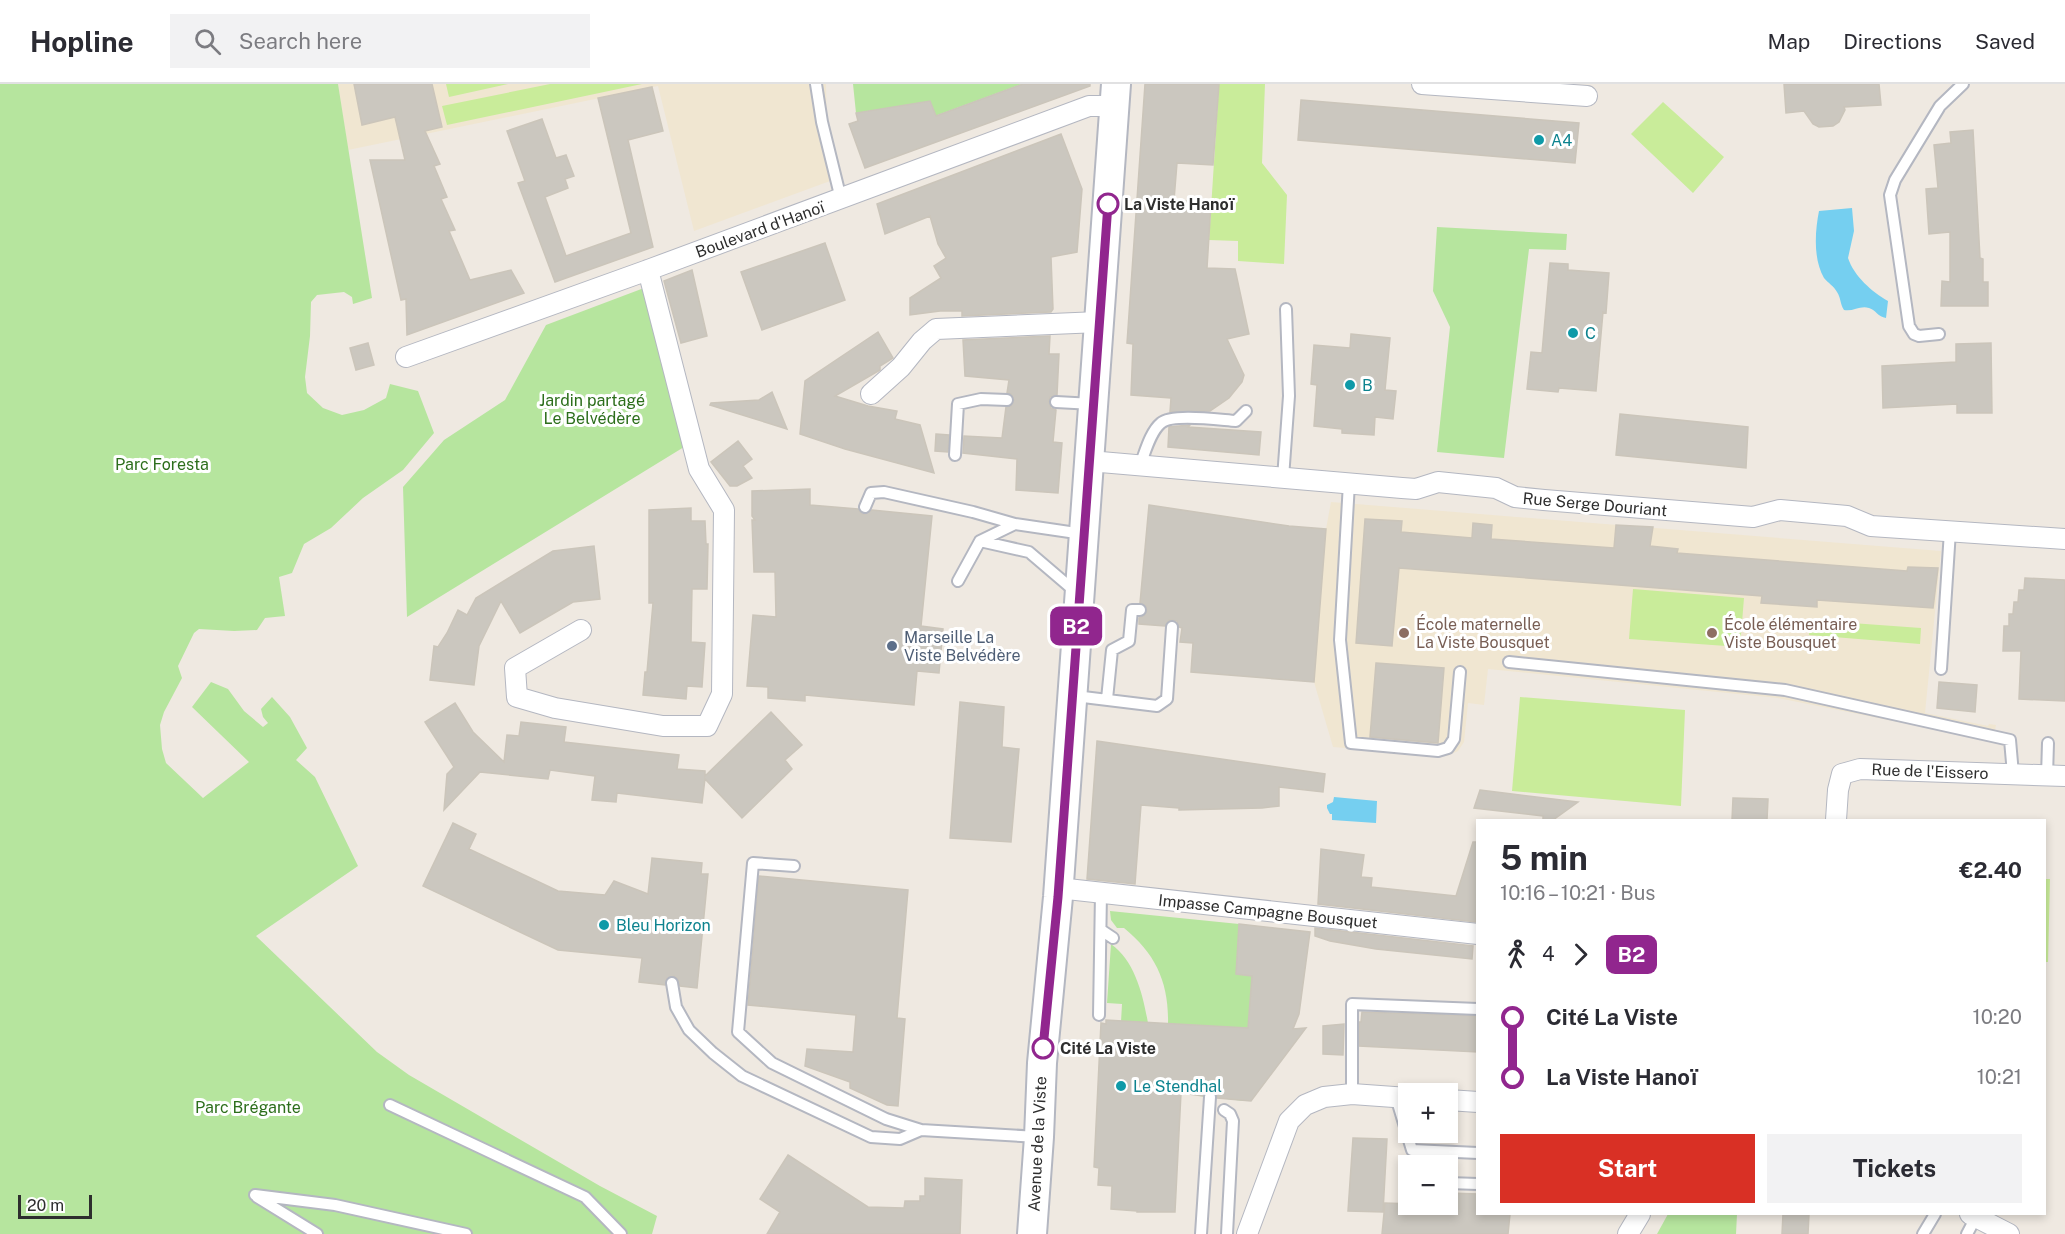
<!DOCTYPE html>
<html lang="en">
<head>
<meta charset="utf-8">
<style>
	:root { --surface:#fff; --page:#f2f2f3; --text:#2b2b33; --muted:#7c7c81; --line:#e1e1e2; --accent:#d93025 }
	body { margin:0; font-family:"Public Sans",sans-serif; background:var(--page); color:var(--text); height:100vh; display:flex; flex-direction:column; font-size:22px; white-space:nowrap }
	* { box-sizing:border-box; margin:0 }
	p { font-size:20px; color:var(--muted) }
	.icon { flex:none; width:33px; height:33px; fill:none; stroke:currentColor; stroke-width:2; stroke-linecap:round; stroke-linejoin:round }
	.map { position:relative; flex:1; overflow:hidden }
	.side { position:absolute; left:1476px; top:735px; width:570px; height:396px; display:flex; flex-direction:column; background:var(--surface); border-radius:0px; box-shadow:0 3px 9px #0003 }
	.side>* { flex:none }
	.badge { padding:0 12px; border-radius:9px; font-size:21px; line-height:39px }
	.tools { position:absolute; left:1398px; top:999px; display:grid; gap:12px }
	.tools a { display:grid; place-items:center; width:60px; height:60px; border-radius:0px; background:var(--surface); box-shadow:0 3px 9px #0003; font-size:30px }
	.scale { position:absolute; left:18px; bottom:15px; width:74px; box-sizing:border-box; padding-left:6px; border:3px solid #2e2e2e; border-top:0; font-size:16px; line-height:21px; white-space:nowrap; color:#2e2e2e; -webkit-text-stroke:4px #fff; paint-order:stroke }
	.map>.badge { position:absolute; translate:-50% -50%; box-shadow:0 0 0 3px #fff }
	.legs { display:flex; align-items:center; gap:9px; height:66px; padding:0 24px; font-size:20px }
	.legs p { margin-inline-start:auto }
	.headline { display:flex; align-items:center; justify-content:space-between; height:102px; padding:0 24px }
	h1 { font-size:33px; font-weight:700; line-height:45px }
	.cta { display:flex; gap:12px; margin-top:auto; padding:12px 24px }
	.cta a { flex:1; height:69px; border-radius:0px; background:var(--accent); color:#fff; font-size:24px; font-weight:700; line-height:69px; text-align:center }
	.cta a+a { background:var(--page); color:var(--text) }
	ul { padding:0 24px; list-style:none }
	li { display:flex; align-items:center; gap:21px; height:60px; font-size:22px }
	li i { display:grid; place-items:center; width:9px; height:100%; margin:0 8px; background:currentColor }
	li i::after { content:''; width:15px; height:15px; margin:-8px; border:4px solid; border-radius:50%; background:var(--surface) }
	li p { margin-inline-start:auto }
	li:first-child i { background:linear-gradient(#0000 50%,currentColor 0) }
	li:last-child i { background:linear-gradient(currentColor 50%,#0000 0) }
	header { display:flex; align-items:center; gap:36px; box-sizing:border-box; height:84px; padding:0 30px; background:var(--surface); border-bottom:2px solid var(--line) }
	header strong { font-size:28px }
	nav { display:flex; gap:33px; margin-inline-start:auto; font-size:21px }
	.search { width:420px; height:54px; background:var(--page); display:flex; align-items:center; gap:15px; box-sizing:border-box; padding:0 21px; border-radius:0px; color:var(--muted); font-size:22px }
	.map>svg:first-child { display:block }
	.education { fill:#f0e6d1 }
	.green { fill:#b6e59e }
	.pitch { fill:#c9ec9a }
	.water { fill:#75cff0 }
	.building { fill:#cbc7bf; stroke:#cbc5ba; stroke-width:1.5 }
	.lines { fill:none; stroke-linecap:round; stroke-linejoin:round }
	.lane-casing { stroke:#b4b7c1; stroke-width:14 }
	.street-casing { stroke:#b4b7c1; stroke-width:22 }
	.secondary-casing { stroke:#b4b7c1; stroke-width:32 }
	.lane { stroke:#fff; stroke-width:10 }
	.street { stroke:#fff; stroke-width:20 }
	.secondary { stroke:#fff; stroke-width:28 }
	.line-1-casing { stroke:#fff; stroke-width:14 }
	.line-1 { stroke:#91268e; stroke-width:9 }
	.culture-dot { fill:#0f9aa8; stroke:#fff; stroke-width:2 }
	.stop-1-dot { fill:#fff; stroke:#91268e; stroke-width:3 }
	.education-dot { fill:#8d6e63; stroke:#fff; stroke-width:2 }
	.service-dot { fill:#5c6f8a; stroke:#fff; stroke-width:2 }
	.labels { text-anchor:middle; stroke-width:6; stroke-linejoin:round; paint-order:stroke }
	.culture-label { font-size:16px; fill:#0d838f; stroke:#fff; text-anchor:start }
	.stop-label { font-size:16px; font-weight:bold; fill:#2e2e2e; stroke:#fff; text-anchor:start }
	.street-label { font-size:16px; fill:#2e2e2e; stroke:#fff }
	.park-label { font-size:16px; fill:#2c6e1b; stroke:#fff }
	.education-label { font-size:16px; fill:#785e54; stroke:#fff; text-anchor:start }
	.service-label { font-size:16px; fill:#4e5e75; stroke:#fff; text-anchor:start }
</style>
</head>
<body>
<header>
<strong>Hopline</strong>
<div class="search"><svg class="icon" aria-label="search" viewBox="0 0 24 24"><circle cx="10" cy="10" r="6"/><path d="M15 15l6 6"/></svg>Search here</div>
<nav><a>Map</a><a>Directions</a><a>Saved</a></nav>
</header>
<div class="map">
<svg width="2065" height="1150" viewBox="0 0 2065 1150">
	<rect width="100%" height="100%" fill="#efe9e1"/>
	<path class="education" d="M338 0H826L827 45 841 93 694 147 658 2 348 66Z
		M1331 418 1941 467 1925 629 1988 642 1989 640 1996 641 1993 657 1778 614 1488 585 1484 621 1468 619 1464 658 1458 667 1447 672 1333 663 1314 598 1326 445Z"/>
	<path class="green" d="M0 0H338L372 214 353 220 352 213 344 208 317 211 311 218 310 252 305 293 307 309 323 324 342 331 364 326 386 314 390 300 418 307 434 349 403 386 363 414 331 444 304 460 292 489 279 493 285 532 265 534 257 546 234 547 199 545 194 549 178 582 182 594 164 628 160 641 162 665 166 679 203 714 249 678 192 623 211 598 228 605 244 627 263 643 268 639 263 633 261 625 272 613 290 633 307 664 296 676 315 693 358 782 256 852 377 968 409 991 600 1102 657 1132 652 1150H0Z
		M853 0H1022L935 32 925 18 856 29Z
		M1437 143 1567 150 1566 166 1529 165 1504 374 1437 368 1450 243 1433 207Z
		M644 204 684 363 407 533 403 403 444 356 505 316 546 241Z
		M1110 827 1239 840 1236 890 1252 892 1245 1017 1199 1012 1205 942 1168 940C1169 899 1156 870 1124 844H1117L1111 836Z
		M1111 860C1135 877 1143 911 1148 939L1121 938 1122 920 1107 919Z
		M1668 1130H1737L1736 1150H1657Z"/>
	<path class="pitch" d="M446 0H508L449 13Z
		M550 0H642L447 41 442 22Z
		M1219 0H1265L1262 79 1287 111 1284 180 1238 177V157L1209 156Z
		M1663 18 1724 73 1693 109 1631 50Z
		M1633 505 1744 514 1740 563 1629 555Z
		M1810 536 1921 544 1920 560 1809 551Z
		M1520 613 1685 626 1681 722 1512 707Z
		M2045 795H2050L2048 878H2044Z"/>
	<path class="water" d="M1852 124 1854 147 1848 174C1854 192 1872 208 1888 217L1886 234C1878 233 1876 226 1869 224 1860 221 1853 228 1844 226 1840 220 1841 214 1837 208 1834 202 1828 199 1824 194 1813 175 1815 147 1819 127Z
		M1334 713 1377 717 1376 739 1332 736V730H1330L1327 724V721L1333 718Z"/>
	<path class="building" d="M354 0H432L442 43 425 47 440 80 434 82 447 113 441 115 455 146 449 147 470 196 511 186 524 209 407 251 406 215 401 216 370 76H405L395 33 362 41Z
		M1023 0H1090V2L865 84 849 40 858 37 856 29 930 17 936 32Z
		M1145 0H1219L1213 81 1177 79 1174 116 1211 119 1207 184 1235 185 1249 250 1227 255 1244 291 1242 298 1229 314 1210 327 1170 328 1171 314 1131 311 1133 260 1127 259Z
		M1784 0H1879L1881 21 1844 23 1845 26 1839 38 1833 42 1819 43 1813 40 1804 27 1786 29Z
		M652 3 663 47 628 56 653 163 555 198 518 99 525 97 507 47 542 35 556 74 566 71 574 92 565 95 568 104 545 113 566 172 631 149 598 14Z
		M1301 16 1579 39 1575 79 1298 56Z
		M1973 46 1980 174 1983 175V198H1988V222H1941L1942 197 1950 198V148L1929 150 1926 105 1938 104 1934 61 1951 59 1950 48Z
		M1061 50 1082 105 1077 168 1051 173 1053 225 1051 228 962 232V227H940L910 231V214L941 194 934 182 946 174 938 160 930 132 885 150 877 120Z
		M825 159 845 216 762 246 741 188Z
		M1550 179 1568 180V186L1609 189 1606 229 1603 228 1596 307 1559 304 1558 308 1527 305 1531 268 1542 269Z
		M692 186 707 252 681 259 664 197Z
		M878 248 893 274 880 282V286L835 312 868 322 897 327 895 335 920 341 934 389 845 365 800 350 805 297Z
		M1351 250 1390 254 1385 306 1396 307 1393 335 1375 333 1374 351 1342 349V345L1314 342 1317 301 1311 300 1314 261 1350 264Z
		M1050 252 1049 270H1059L1057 311 1050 313 1049 318 1051 324 1056 326 1053 358 1062 359 1058 409 1016 406 1017 375 963 369 964 352 1002 354 1006 323 1011 322 1014 316 1011 310 1007 309 1009 296 965 292 963 256Z
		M368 259 374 281 356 286 350 264Z
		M1991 259 1992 329H1957V320L1883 324 1882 282 1956 278V260Z
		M772 308 787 345 710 321 711 319 759 316Z
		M1620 330 1748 343 1746 384 1616 371Z
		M1190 341 1188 343 1261 348 1259 371 1168 363 1169 343Z
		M936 350 949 351 948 368 935 367Z
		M738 357 752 375 743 382 752 394 737 402H730L711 378Z
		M810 405V421L858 425 862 430H865L872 426 932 432 921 542 943 545 939 589 917 587 914 621 805 611V617L768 614V603L747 602 753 531 776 533 775 488H754L752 436H755L752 432V407Z
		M1149 421 1289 442 1326 445 1314 598 1191 588 1193 559 1180 558 1182 544 1179 543 1177 537 1169 536 1165 542 1139 540V534L1144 532 1147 527 1146 522 1140 519Z
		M691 424V437H705L706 460H708L707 505H692L691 558 705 559 702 603 687 602 686 615 643 611 645 588H647L653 519H649V426Z
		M1365 435 1402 437 1401 448 1472 454 1473 439 1492 441 1491 455 1614 464 1616 441 1653 443 1650 462 1678 465 1677 469 1907 487 1908 483 1938 484 1933 524 1817 516V523L1761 519 1762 512 1399 484 1392 562 1356 559Z
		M594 462 600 515 573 518 520 549 501 517 479 562 474 601 430 596 434 562 438 563 447 549 458 526 467 531 476 514 553 467Z
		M2025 494 2065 496V617L2019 615 2021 567H2003L2004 542H2009V530H2013L2014 518H2018L2019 506H2024Z
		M1376 579 1444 584 1438 659 1370 653Z
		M1939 598 1977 601 1975 628 1937 624Z
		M960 618 1004 623 1002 663 1019 665 1011 758 950 754Z
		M455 619 473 648 504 678 507 651 519 652 521 638 566 643 564 658 679 671 677 685 705 687V692L771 628 802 661 785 676 792 685 742 734 705 695 702 719 617 709 616 718 592 716 595 692 550 686 548 695 480 688 444 726 447 690 454 683 425 638Z
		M1097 657 1325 690 1323 708 1279 703V722L1262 724 1179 726V724L1141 721 1135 800 1087 795Z
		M1480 706 1512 710 1578 718 1553 736H1543V732L1474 724Z
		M1733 714 1768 715 1767 736H1732Z
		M453 739 476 750 469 765 558 807 605 811 614 797 648 810 652 774 702 779 701 790H708L697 904 680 902 678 895 674 892 667 894 665 901 639 898 642 874 558 866 423 802Z
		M1473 758H1478L1476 838 1318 820 1321 765 1364 771 1361 793 1372 794 1371 803 1456 812Z
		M759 792 908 806 897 934 905 935 898 1022 887 1021 850 1004V998L805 982 807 965 853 968 856 931 748 921Z
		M1239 840 1310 848 1299 930 1293 945 1306 944 1251 1017 1217 1014 1216 1009 1211 1006 1206 1007 1203 1012 1181 1009 1175 1128H1137V1127L1111 1125 1112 1102 1098 1101 1099 1084 1094 1083 1101 939 1106 940V936L1248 944 1252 892 1236 890Z
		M1315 844 1473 862 1472 875 1376 865 1330 857 1315 852Z
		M1362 928 1478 932V968L1359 962V938H1361Z
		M1344 940 1343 971 1323 970V942Z
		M1353 1054 1387 1055 1383 1128 1348 1127Z
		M788 1071 868 1123 904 1124 905 1117H920V1112H925V1094L962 1096 960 1150H767L780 1128 760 1115Z
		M1449 1109 1478 1110V1130H1510L1508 1150H1382L1385 1119 1447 1121Z
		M1783 1130H1809L1808 1150H1782Z"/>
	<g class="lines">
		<g class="lane-casing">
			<path id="lane" d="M816 0 822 38 841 115
				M1939 250 1919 252 1914 250 1909 242 1890 111 1895 96 1940 22 1963 0
				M1056 318 1093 320
				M955 371 958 320 981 315 1007 316
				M1140 381C1145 369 1150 348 1161 339 1172 329 1220 336 1236 337L1246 327
				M1283 394 1289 312 1286 225
				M1349 399 1340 556 1351 659 1438 667 1448 664 1454 655 1460 588
				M865 423 871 409 884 408 973 428 1015 440
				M980 457 1029 468 1077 509
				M958 497 980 457 1015 440 1083 450
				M1509 578 1785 606 2010 656 2013 690
				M1941 585 1950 447
				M1075 612 1157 622 1167 615 1172 543
				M1107 615 1112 566 1129 557 1132 526H1140
				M2047 692 2048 659
				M794 782 753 779 738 948 772 979 886 1035 921 1046 1039 1053
				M1101 846 1113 854
				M672 899 676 923 689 946 713 969 742 992 871 1053 900 1055 921 1046
				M1099 931 1101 809
				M1352 1010V920L1478 925
				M1396 1013 1412 1066 1478 1069
				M390 1021 585 1113 621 1150
				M1224 1026 1230 1030 1233 1037 1227 1150
				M1448 1099 1478 1100
				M255 1111 335 1121 466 1150
				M257 1113 317 1150
				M1201 1150 1210 1013
				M1923 1150 1935 1130
				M1967 1150 1976 1133"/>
		</g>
		<g class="street-casing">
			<path id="street" d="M1422 0 1587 12
				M406 273 648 186 1089 22H1115
				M871 310 901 283 922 257 936 245 1099 238
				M1089 377 1402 404 1416 405 1438 398 1496 404 1515 413 1544 416 1753 433 1780 426 1847 432 1871 442 2065 455
				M581 546 515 584 517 613 555 624 663 642H707L722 610 724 426 699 385 648 186
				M1836 736 1838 706 1842 690 1860 685 2065 692
				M1058 804 1478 850
				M1448 1016 1478 1018
				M1970 1130 2009 1150
				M1247 1150 1289 1037 1305 1021 1324 1013 1352 1010 1408 1014
				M1628 1150 1640 1130"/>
		</g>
		<g class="secondary-casing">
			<path id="secondary" d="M1032 1150 1039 1053 1042 979 1058 813 1116 0"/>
		</g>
		<use href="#lane" class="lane"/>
		<use href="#street" class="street"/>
		<use href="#secondary" class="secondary"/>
	</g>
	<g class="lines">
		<g class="line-1-casing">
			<path id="line-1" d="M1043 964 1058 813 1108 120"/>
		</g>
		<use href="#line-1" class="line-1"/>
	</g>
	<g class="culture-dot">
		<circle cx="1539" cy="56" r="6"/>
		<circle cx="1573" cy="249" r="6"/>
		<circle cx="1350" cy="301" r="6"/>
		<circle cx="604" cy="841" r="6"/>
		<circle cx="1121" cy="1002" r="6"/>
	</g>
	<g class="stop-1-dot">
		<circle cx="1108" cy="120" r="10"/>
		<circle cx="1043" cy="964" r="10"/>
	</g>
	<g class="education-dot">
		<circle cx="1404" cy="549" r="6"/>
		<circle cx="1712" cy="549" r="6"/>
	</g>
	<circle class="service-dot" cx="892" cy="562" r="6"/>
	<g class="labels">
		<g class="culture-label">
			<text x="1551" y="62">A4</text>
			<text x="1585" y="255">C</text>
			<text x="1362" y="307">B</text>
			<text x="616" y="847">Bleu Horizon</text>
			<text x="1133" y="1008">Le Stendhal</text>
		</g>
		<g class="stop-label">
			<text x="1124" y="126">La Viste Hanoï</text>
			<text x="1060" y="970">Cité La Viste</text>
		</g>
		<g class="street-label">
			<text transform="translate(760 145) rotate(-20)" y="6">Boulevard d'Hanoï</text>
			<text transform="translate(1595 420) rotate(5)" y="6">Rue Serge Douriant</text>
			<text transform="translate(1930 687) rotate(2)" y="6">Rue de l'Eissero</text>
			<text transform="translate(1268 827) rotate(6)" y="6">Impasse Campagne Bousquet</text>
			<text transform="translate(1037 1060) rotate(-87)" y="6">Avenue de la Viste</text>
		</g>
		<g class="park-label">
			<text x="592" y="322">Jardin partagé<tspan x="592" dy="18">Le Belvédère</tspan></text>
			<text x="162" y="386">Parc Foresta</text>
			<text x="248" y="1029">Parc Brégante</text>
		</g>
		<g class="education-label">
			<text x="1416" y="546">École maternelle<tspan x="1416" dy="18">La Viste Bousquet</tspan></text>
			<text x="1724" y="546">École élémentaire<tspan x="1724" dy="18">Viste Bousquet</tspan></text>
		</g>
		<g class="service-label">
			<text x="904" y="559">Marseille La<tspan x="904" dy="18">Viste Belvédère</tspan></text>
		</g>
	</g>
</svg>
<div class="tools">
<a>+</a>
<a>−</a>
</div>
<div class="scale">20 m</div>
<b class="badge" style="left:1076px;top:542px;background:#91268e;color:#fff">B2</b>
<section class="side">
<div class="headline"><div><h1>5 min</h1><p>10:16 – 10:21 · Bus</p></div><b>€2.40</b></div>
<div class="legs"><svg class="icon" aria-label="walk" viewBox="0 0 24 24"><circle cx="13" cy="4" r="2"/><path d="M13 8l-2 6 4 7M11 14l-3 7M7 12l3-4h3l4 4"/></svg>4<svg class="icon" aria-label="forward" viewBox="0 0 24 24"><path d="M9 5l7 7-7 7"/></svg><b class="badge" style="background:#91268e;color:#fff">B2</b></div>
<ul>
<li><i style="color:#91268e"></i><b>Cité La Viste</b><p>10:20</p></li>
<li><i style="color:#91268e"></i><b>La Viste Hanoï</b><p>10:21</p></li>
</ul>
<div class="cta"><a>Start</a><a>Tickets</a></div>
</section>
</div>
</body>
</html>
